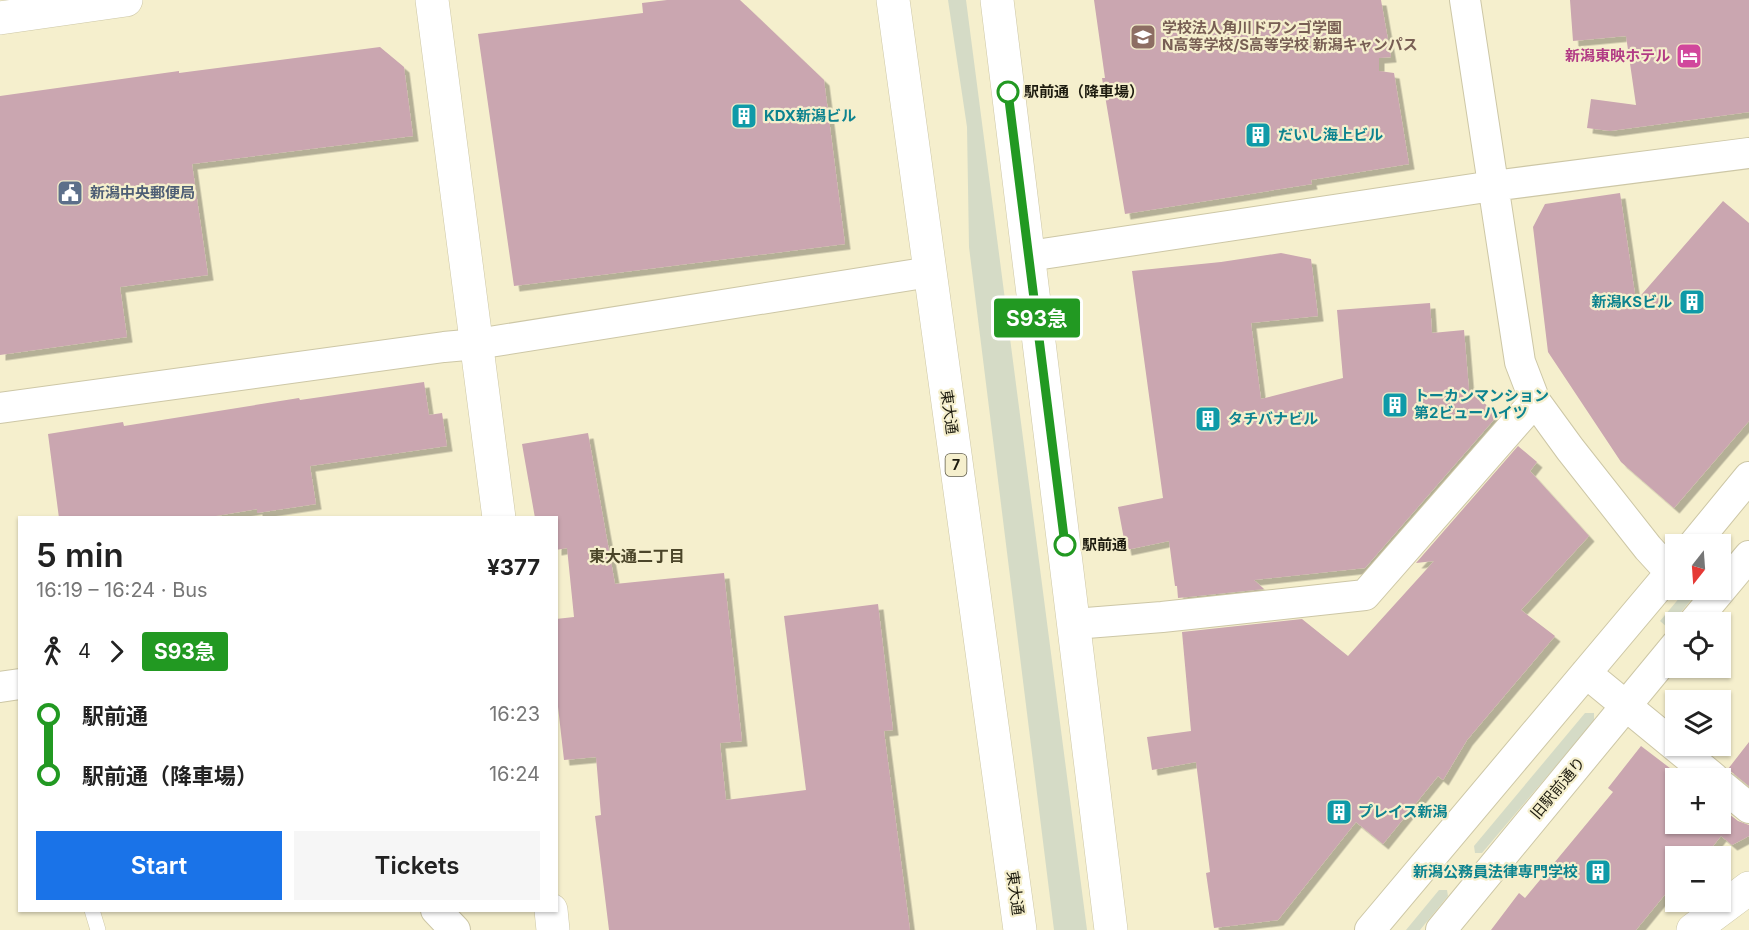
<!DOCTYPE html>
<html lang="en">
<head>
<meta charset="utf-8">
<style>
	:root { --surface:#fff; --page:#f6f6f6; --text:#222; --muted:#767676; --accent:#1a73e8 }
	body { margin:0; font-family:Inter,"Noto Sans JP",sans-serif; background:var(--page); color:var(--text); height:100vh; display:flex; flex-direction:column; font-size:22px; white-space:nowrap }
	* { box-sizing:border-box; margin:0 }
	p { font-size:20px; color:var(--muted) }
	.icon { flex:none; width:33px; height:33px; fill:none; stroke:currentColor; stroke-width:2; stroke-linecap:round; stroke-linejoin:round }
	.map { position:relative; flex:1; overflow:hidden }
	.side { position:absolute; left:18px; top:516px; width:540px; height:396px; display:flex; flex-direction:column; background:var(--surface); border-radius:0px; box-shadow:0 2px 4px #0004 }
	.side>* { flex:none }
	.badge { padding:0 12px; border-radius:4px; font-size:21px; line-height:39px }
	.needle { width:39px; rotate:197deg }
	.buttons { position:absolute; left:1665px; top:534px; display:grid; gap:12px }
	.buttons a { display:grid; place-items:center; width:66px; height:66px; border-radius:0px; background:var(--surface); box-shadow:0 2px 4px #0004; font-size:30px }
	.map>.badge { position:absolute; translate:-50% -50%; box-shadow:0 0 0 3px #fff }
	.legs { display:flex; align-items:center; gap:9px; height:66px; padding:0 18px; font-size:20px }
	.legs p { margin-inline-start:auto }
	.head { display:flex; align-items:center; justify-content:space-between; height:102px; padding:0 18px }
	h1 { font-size:33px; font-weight:600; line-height:45px }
	.primary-button { display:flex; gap:12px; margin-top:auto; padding:12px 18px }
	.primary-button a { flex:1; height:69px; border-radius:0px; background:var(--accent); color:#fff; font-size:24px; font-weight:600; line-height:69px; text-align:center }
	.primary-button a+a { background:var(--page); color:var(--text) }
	ul { padding:0 18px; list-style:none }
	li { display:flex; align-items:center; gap:21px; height:60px; font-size:22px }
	li i { display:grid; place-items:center; width:9px; height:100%; margin:0 8px; background:currentColor }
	li i::after { content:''; width:15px; height:15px; margin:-8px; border:4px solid; border-radius:50%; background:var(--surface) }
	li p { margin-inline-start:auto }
	li:first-child i { background:linear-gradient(#0000 50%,currentColor 0) }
	li:last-child i { background:linear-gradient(currentColor 50%,#0000 0) }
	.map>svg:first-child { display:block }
	.green { fill:#d5dbc6 }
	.building { fill:#caa6b0; filter:url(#shadow) }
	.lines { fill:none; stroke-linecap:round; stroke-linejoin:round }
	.service-casing { stroke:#cdc7a6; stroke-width:16 }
	.minor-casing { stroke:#cdc7a6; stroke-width:32 }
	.tertiary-casing { stroke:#cdc7a6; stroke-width:34 }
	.primary-casing { stroke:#cdc7a6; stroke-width:34 }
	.trunk-casing { stroke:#cdc7a6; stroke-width:34 }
	.service { stroke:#fff; stroke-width:15 }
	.minor { stroke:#fff; stroke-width:30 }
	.tertiary { stroke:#fff; stroke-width:33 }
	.primary { stroke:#fff; stroke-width:33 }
	.trunk { stroke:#fff; stroke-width:33 }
	.line-1-casing { stroke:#fff; stroke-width:14 }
	.line-1 { stroke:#292; stroke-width:9 }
	.stop-1-dot { fill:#fff; stroke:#292; stroke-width:3 }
	.labels { text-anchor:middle; stroke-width:4.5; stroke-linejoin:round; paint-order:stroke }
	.shield { fill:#f5efcd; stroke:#5e5b48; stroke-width:1.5 }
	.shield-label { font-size:14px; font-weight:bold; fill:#1d1b0f }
	.education-label { font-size:15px; font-weight:bold; fill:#785e54; stroke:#f5efcd; text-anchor:start }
	.hotel-label { font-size:15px; font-weight:bold; fill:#b23c85; stroke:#f5efcd; text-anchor:end }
	.stop-label { font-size:15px; font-weight:bold; fill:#1d1b0f; stroke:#f5efcd; text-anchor:start }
	.culture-label { font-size:15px; font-weight:bold; fill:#0d838f; stroke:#f5efcd; text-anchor:start }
	.service-label { font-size:15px; font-weight:bold; fill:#4e5e75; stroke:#f5efcd; text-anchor:start }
	.street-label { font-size:15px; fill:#1d1b0f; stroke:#f5efcd }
	.neighbourhood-label { font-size:16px; font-weight:bold; fill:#4b4529; stroke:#f5efcd }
</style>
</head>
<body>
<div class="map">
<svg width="1749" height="930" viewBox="0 0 1749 930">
	<defs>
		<filter id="shadow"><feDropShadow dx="5.5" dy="5.5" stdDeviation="0" flood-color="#0004"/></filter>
	</defs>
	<rect width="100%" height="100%" fill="#f5efcd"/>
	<path class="green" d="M948 0H966L1087 930H1054L969 247 967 127Z
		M1686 590H1699L1668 628 1660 621Z
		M1585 713H1594V721L1482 853H1475L1474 846Z
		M1439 890H1447L1448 896 1420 930H1406Z"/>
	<path class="building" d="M667 0H740L824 80 845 244 514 286 478 34 643 13 642 3Z
		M1094 0H1381L1391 57 1379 58V71L1394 73 1409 164 1311 180 1312 184 1125 214 1102 78H1105Z
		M1570 0H1749V112L1610 131 1587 128 1591 99 1636 105 1626 36 1573 41Z
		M380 47 404 67 413 136 192 164 208 275 120 287 127 337 0 355V96L179 71V73Z
		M1620 193 1636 301 1723 201 1749 223V421L1674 508 1621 462 1548 352 1533 227 1545 204Z
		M1281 253 1311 259 1318 316 1251 323 1261 399 1343 378 1337 310 1430 303 1432 333 1464 330 1469 390 1498 415 1365 568 1254 580 1264 589 1178 598 1177 586H1175L1169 541 1126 550 1118 507 1163 498 1132 271 1221 262Z
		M424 382 429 415 442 413 447 446 310 466 316 504 257 513V509L204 518H59L48 434 123 422 124 426 299 398 300 400Z
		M588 433 615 584 724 573 742 741 720 743 726 800 806 790 784 616 878 604 893 730 884 731 910 930H609L595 816 601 815 596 757 564 760 556 689V619L574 617 567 548 556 550V518H535L522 444Z
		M1518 446 1537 462 1530 471 1589 536 1521 610 1555 636 1467 740 1443 780 1438 776 1383 844 1356 822 1278 920 1214 928 1206 873 1210 872 1196 762 1152 770 1147 737 1191 731 1182 632 1302 619 1348 656 1434 561 1416 563Z
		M1749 742V786L1728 769Z
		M1641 746 1683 778H1676V824H1720V807L1738 821 1749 825V836L1732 845 1721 836 1705 856H1676V881L1636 930H1491L1519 893 1525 898 1613 792 1608 788Z"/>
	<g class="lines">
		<g class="service-casing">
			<path id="service" d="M92 910 98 930"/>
		</g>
		<g class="minor-casing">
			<path id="minor" d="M1465 0 1520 362 1535 401 1570 449 1648 548 1670 572
				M1029 256 1493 186 1749 153
				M0 408 444 347 477 344 930 272
				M1694 544 1749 477
				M1694 622 1749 556
				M1074 624 1162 617 1365 595 1535 401
				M1586 673 1714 778
				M0 687 20 684
				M1720 784 1749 808
				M436 910 455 930
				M1370 930 1676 566
				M1441 930 1676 645"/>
		</g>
		<g class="tertiary-casing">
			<path id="tertiary" d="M432 0 499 518
				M551 910 553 930"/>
		</g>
		<g class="primary-casing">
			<path id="primary" d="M1693 930 1749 888"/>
		</g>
		<g class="trunk-casing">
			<path id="trunk" d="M893 0 1020 930
				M997 0 1111 930
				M0 18 126 0"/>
		</g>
		<use href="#service" class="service"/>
		<use href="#minor" class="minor"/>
		<use href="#tertiary" class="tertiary"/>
		<use href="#primary" class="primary"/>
		<use href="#trunk" class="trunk"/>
	</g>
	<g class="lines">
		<g class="line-1-casing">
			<path id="line-1" d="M1008 92 1065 545"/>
		</g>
		<use href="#line-1" class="line-1"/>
	</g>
	<defs>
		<g id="school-square" transform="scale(1.35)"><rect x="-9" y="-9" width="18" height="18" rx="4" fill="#8d6e63" stroke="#f5efcd"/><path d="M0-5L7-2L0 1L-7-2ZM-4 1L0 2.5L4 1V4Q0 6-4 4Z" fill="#fff"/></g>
		<g id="hotel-square" transform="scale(1.35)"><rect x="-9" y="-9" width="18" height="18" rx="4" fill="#d1479c" stroke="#f5efcd"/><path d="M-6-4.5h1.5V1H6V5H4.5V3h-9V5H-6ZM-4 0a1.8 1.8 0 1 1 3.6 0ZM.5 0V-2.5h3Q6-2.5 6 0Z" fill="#fff"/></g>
		<g id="building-square" transform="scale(1.35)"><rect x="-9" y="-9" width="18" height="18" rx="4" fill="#0f9aa8" stroke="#f5efcd"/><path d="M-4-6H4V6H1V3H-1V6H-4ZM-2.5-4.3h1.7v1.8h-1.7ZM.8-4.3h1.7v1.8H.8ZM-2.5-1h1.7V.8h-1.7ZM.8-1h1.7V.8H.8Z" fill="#fff"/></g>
		<g id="civic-square" transform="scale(1.35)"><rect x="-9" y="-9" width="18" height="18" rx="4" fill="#5c6f8a" stroke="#f5efcd"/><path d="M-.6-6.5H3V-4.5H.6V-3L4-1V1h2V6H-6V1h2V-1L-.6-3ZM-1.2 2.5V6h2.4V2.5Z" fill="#fff"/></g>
	</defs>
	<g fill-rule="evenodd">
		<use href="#school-square" x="1143" y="37"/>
		<use href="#hotel-square" x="1689" y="56"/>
		<use href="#building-square" x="744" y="116"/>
		<use href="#building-square" x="1258" y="135"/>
		<use href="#civic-square" x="70" y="193"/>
		<use href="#building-square" x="1692" y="302"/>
		<use href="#building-square" x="1395" y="405"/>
		<use href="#building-square" x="1208" y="419"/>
		<use href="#building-square" x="1339" y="812"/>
		<use href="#building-square" x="1598" y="872"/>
	</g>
	<g class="stop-1-dot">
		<circle cx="1008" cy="92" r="10"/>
		<circle cx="1065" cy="545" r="10"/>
	</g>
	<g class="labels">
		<rect class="shield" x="945.5" y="454" width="21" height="22" rx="4.5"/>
		<g class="shield-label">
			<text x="956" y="470">7</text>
		</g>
		<g class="education-label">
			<text x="1162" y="33">学校法人角川ドワンゴ学園<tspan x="1162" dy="17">N高等学校/S高等学校 新潟キャンパス</tspan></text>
		</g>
		<g class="hotel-label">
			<text x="1670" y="61">新潟東映ホテル</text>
		</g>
		<g class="stop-label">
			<text x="1024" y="97">駅前通（降車場）</text>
			<text x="1082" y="550">駅前通</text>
		</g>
		<g class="culture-label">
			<text x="764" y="121">KDX新潟ビル</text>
			<text x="1278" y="140">だいし海上ビル</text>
			<text x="1672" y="307" text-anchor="end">新潟KSビル</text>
			<text x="1414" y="401">トーカンマンション<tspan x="1414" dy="17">第2ビューハイツ</tspan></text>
			<text x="1228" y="424">タチバナビル</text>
			<text x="1358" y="817">プレイス新潟</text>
			<text x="1578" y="877" text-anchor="end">新潟公務員法律専門学校</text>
		</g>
		<g class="service-label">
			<text x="90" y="198">新潟中央郵便局</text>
		</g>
		<g class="street-label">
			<text transform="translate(949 412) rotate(82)" y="5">東大通</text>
			<text transform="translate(1558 788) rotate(-50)" y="5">旧駅前通り</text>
			<text transform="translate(1015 893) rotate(82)" y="5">東大通</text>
		</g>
		<g class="neighbourhood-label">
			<text x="637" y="562">東大通二丁目</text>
		</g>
	</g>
</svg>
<div class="buttons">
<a><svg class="needle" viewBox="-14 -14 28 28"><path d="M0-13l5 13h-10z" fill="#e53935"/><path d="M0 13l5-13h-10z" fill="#767676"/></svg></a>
<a><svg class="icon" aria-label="locate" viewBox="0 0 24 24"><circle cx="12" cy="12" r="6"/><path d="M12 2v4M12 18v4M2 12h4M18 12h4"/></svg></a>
<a><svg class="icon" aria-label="layers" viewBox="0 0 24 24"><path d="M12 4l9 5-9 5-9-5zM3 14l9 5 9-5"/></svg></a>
<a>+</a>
<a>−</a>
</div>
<b class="badge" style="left:1037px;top:318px;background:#292;color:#fff">S93急</b>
<section class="side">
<div class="head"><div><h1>5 min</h1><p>16:19 – 16:24 · Bus</p></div><b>¥377</b></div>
<div class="legs"><svg class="icon" aria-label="walk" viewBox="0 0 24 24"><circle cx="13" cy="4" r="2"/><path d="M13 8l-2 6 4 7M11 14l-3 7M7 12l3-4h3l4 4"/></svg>4<svg class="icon" aria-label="forward" viewBox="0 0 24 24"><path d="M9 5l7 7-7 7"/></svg><b class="badge" style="background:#292;color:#fff">S93急</b></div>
<ul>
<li><i style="color:#292"></i><b>駅前通</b><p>16:23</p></li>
<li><i style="color:#292"></i><b>駅前通（降車場）</b><p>16:24</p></li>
</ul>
<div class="primary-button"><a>Start</a><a>Tickets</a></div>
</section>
</div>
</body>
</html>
